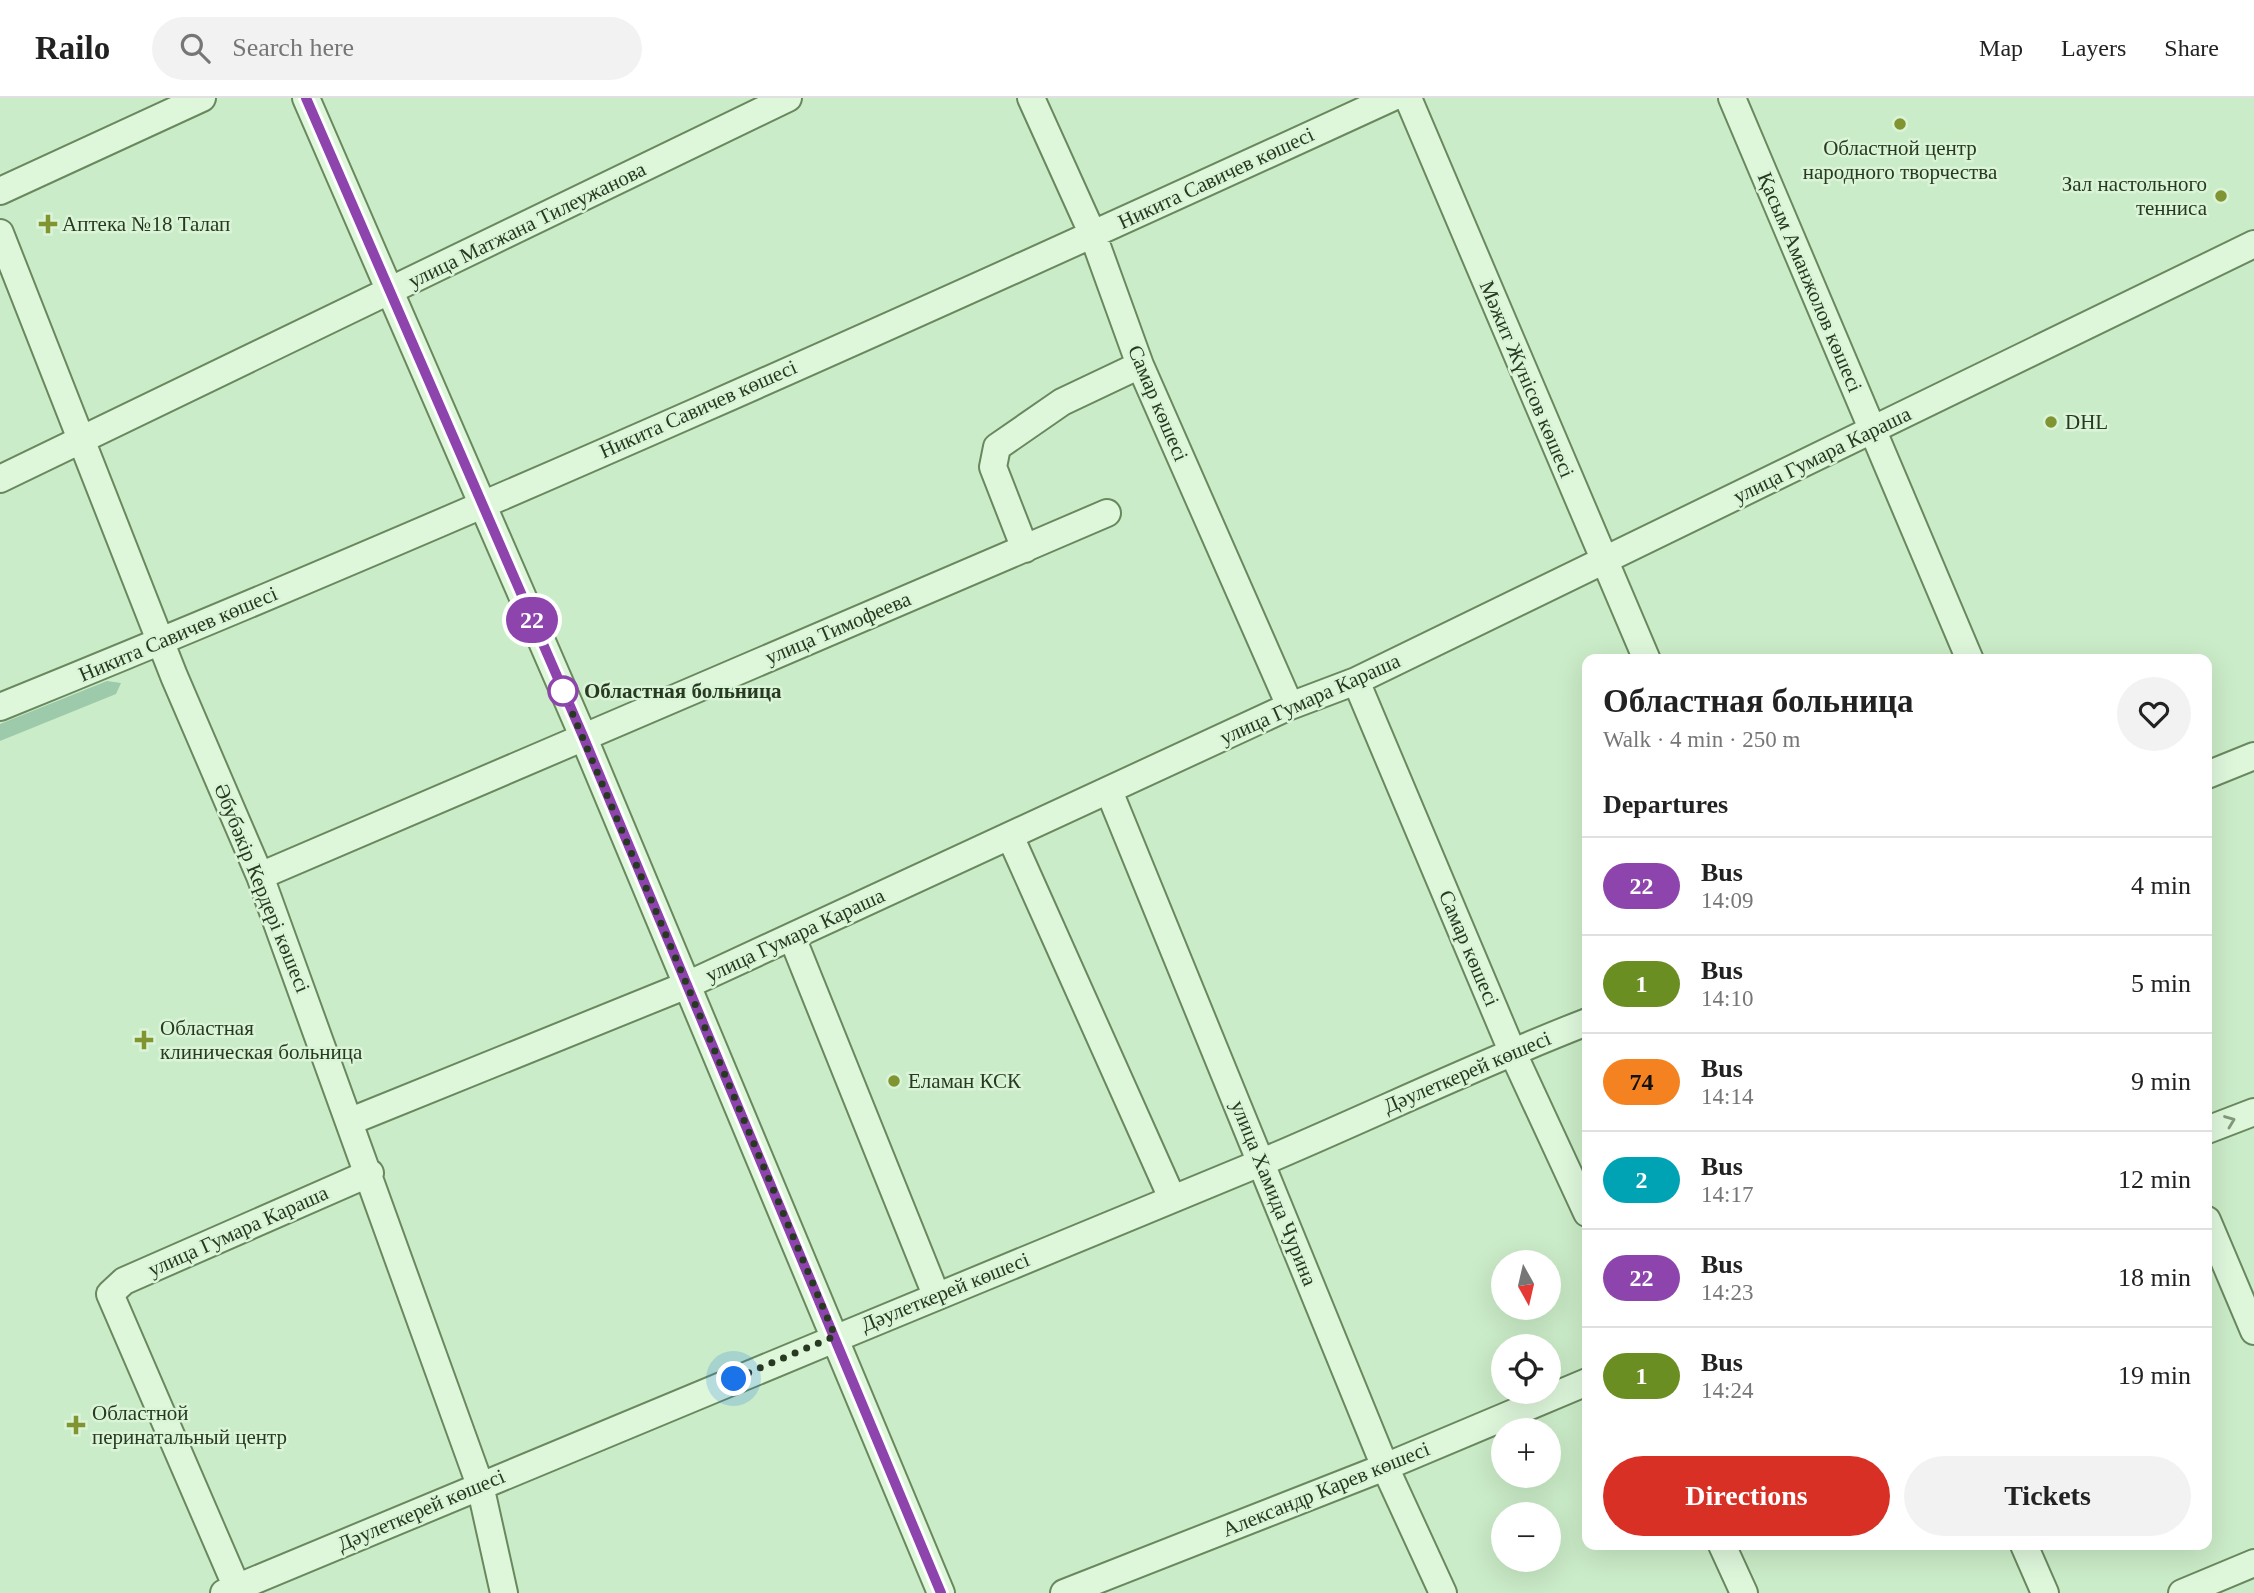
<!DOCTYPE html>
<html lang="en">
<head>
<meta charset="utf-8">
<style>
	:root { --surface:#fff; --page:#f2f2f2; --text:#222; --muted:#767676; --line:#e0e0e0; --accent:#d93025 }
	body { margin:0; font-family:Georgia,serif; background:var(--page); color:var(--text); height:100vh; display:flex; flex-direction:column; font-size:26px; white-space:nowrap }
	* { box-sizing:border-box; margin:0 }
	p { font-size:23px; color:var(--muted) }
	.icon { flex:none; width:38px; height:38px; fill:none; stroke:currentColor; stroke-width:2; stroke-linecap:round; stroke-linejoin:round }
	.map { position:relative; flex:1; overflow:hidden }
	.drawer { position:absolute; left:1582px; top:556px; width:630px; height:896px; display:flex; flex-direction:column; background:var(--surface); border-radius:14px; box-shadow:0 7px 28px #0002 }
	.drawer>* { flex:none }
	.badge { padding:0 14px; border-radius:23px; font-size:24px; line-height:46px }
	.needle { width:46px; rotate:172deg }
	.controls { position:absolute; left:1491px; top:1152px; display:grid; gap:14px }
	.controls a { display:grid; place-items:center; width:70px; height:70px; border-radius:50%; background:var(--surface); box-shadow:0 7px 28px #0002; font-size:35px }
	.you { position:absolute; width:35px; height:35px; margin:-18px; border:5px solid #fff; border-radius:50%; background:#1a73e8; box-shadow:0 0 0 10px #1a73e833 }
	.map>.badge { position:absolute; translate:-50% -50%; box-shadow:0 0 0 4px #fff }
	h2 { padding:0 21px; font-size:26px; line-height:63px }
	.round { display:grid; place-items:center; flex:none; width:74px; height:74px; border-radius:37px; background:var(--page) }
	.head { display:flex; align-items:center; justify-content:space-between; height:119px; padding:0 21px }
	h1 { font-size:33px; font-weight:600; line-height:52px }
	.primary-button { display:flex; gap:14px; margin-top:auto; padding:14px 21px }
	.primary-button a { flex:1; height:80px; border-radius:42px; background:var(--accent); color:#fff; font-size:28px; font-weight:600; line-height:80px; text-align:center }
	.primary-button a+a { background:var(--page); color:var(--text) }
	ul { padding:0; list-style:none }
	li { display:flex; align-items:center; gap:21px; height:98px; padding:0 21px; border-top:2px solid var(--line) }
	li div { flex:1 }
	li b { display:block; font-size:26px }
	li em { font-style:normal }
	li .badge { min-width:77px; font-weight:700; text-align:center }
	header { display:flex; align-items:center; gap:42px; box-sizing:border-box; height:98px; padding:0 35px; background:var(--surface); border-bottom:2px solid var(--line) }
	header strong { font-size:33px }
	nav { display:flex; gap:38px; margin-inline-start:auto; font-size:24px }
	.search { width:490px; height:63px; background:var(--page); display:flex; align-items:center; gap:18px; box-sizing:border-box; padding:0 24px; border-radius:38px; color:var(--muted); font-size:26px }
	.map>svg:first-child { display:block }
	.green { fill:#9ccaab }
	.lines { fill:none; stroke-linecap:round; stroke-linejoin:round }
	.minor-casing { stroke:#69885e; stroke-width:30 }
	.minor { stroke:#def7db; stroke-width:26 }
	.oneway { stroke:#83987e }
	.line-casing { stroke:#fff; stroke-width:16 }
	.line { stroke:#8e44ad; stroke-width:10 }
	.walk { stroke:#283921; stroke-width:7; stroke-dasharray:0 12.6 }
	.poi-dot { fill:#809431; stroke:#daf4d7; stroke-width:2.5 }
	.stop-dot { fill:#fff; stroke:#8e44ad; stroke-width:3.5 }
	.labels { text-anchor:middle; stroke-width:5; stroke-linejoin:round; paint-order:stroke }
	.poi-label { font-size:21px; fill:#283921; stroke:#daf4d7; text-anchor:start }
	.street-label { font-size:21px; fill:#283921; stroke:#daf4d7 }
	.stop-label { font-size:21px; font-weight:bold; fill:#283921; stroke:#daf4d7; text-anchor:start }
</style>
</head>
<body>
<header>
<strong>Railo</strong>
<div class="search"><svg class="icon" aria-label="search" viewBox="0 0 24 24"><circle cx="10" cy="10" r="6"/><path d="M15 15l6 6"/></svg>Search here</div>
<nav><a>Map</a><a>Layers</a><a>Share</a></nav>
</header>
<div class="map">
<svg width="2254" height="1495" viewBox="0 0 2254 1495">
	<rect width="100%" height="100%" fill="#cbecc8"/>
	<path class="green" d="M107 583 121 585 116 596 0 643V626Z"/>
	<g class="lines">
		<g class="minor-casing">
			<path id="minor" d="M306 0 583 638 941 1495
				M1031 0 1093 137 1140 267 1290 608
				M1408 0 1647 562
				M1732 0 1970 562
				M0 93 202 0
				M0 135 174 578 260 778 480 1387 504 1495
				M0 381 788 0
				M1025 451 993 369 997 349 1062 304 1140 267
				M1356 583 1512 953 1587 1115
				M0 609C469 419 932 211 1391 0
				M2207 677 2254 658
				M1109 693 1385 1369 1443 1495
				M1010 738 1172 1100
				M260 778 1107 415
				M792 839 936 1197
				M351 1023 687 887 1290 608 1356 583 2254 146
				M2207 1032 2254 1014
				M2207 1122 2254 1233
				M1722 1447 1744 1495
				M2024 1447 2045 1495
				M237 1490 110 1196 124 1183 370 1075
				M224 1495C568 1349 915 1209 1260 1065 1369 1019 1476 967 1587 924
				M1064 1495 1385 1369 1587 1284
				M2182 1495 2254 1465"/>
		</g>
		<use href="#minor" class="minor"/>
	</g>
	<defs><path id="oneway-chevron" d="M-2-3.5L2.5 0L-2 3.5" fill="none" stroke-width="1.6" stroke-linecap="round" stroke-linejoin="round" transform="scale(1.75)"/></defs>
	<use class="oneway" href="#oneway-chevron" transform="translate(2230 1023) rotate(-21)"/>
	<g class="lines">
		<g class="line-casing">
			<path id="line" d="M306 0 583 638 941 1495"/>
		</g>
		<use href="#line" class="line"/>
		<path class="walk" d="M563 593 835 1238 734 1281"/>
	</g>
	<g class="poi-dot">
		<circle cx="1900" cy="26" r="7"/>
		<circle cx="2221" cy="98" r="7"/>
		<path d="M44.5 115.5h7v7h7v7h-7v7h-7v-7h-7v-7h7z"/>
		<circle cx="2051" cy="324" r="7"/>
		<path d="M140.5 931.5h7v7h7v7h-7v7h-7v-7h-7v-7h7z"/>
		<circle cx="894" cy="983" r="7"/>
		<path d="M72.5 1316.5h7v7h7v7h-7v7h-7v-7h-7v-7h7z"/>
	</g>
	<circle class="stop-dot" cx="563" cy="593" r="14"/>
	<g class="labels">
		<g class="poi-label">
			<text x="1900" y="57" text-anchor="middle">Областной центр<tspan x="1900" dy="24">народного творчества</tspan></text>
			<text x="2207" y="93" text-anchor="end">Зал настольного<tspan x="2207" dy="24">тенниса</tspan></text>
			<text x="62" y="133">Аптека №18 Талап</text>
			<text x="2065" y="331">DHL</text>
			<text x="160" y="937">Областная<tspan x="160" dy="24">клиническая больница</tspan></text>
			<text x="908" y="990">Еламан КСК</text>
			<text x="92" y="1322">Областной<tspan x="92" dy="24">перинатальный центр</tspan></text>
		</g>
		<g class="street-label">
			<text transform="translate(1216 80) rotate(-25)" y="7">Никита Савичев көшесі</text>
			<text transform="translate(527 127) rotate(-26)" y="7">улица Матжана Тилеужанова</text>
			<text transform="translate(1810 184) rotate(67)" y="7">Қасым Аманжолов көшесі</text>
			<text transform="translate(1527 281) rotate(67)" y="7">Мәжит Жүнісов көшесі</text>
			<text transform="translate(1158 305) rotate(67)" y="7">Самар көшесі</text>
			<text transform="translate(698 311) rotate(-24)" y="7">Никита Савичев көшесі</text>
			<text transform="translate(1822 357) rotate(-26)" y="7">улица Гумара Караша</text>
			<text transform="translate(838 530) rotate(-23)" y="7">улица Тимофеева</text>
			<text transform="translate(178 536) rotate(-23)" y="7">Никита Савичев көшесі</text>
			<text transform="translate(1310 601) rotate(-24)" y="7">улица Гумара Караша</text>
			<text transform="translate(262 790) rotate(68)" y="7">Әбубәкір Кердері көшесі</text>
			<text transform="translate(795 837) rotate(-25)" y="7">улица Гумара Караша</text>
			<text transform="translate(1469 850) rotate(67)" y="7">Самар көшесі</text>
			<text transform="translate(1467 974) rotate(-23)" y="7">Дәулеткерей көшесі</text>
			<text transform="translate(1274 1095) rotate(68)" y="7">улица Хамида Чурина</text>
			<text transform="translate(238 1133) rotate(-24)" y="7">улица Гумара Караша</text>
			<text transform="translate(945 1194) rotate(-22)" y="7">Дәулеткерей көшесі</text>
			<text transform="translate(1326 1391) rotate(-22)" y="7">Александр Карев көшесі</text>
			<text transform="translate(421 1412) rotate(-23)" y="7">Дәулеткерей көшесі</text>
		</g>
		<g class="stop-label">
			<text x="584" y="600">Областная больница</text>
		</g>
	</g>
</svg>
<div class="controls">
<a><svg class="needle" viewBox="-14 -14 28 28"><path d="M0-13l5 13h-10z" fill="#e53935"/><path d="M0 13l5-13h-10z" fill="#767676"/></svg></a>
<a><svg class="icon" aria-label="locate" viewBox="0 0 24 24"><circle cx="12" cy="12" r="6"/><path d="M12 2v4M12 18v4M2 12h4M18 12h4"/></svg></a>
<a>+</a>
<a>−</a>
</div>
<div class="you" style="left:734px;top:1281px"></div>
<b class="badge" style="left:532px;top:522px;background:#8e44ad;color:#fff">22</b>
<section class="drawer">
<div class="head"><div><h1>Областная больница</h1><p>Walk · 4 min · 250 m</p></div><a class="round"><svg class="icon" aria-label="heart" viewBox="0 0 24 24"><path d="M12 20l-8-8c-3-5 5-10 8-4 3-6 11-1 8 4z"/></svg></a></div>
<h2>Departures</h2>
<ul>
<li><span class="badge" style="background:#8e44ad;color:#fff">22</span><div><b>Bus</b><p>14:09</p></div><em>4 min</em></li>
<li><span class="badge" style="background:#6b8e23;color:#fff">1</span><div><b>Bus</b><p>14:10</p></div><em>5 min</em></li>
<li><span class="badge" style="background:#f58220;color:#111">74</span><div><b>Bus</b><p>14:14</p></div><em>9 min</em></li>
<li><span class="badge" style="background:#00a3b4;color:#fff">2</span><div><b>Bus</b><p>14:17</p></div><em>12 min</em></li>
<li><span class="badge" style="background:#8e44ad;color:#fff">22</span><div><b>Bus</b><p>14:23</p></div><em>18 min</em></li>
<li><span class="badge" style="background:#6b8e23;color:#fff">1</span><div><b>Bus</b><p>14:24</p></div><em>19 min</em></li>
</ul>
<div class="primary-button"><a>Directions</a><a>Tickets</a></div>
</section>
</div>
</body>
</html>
